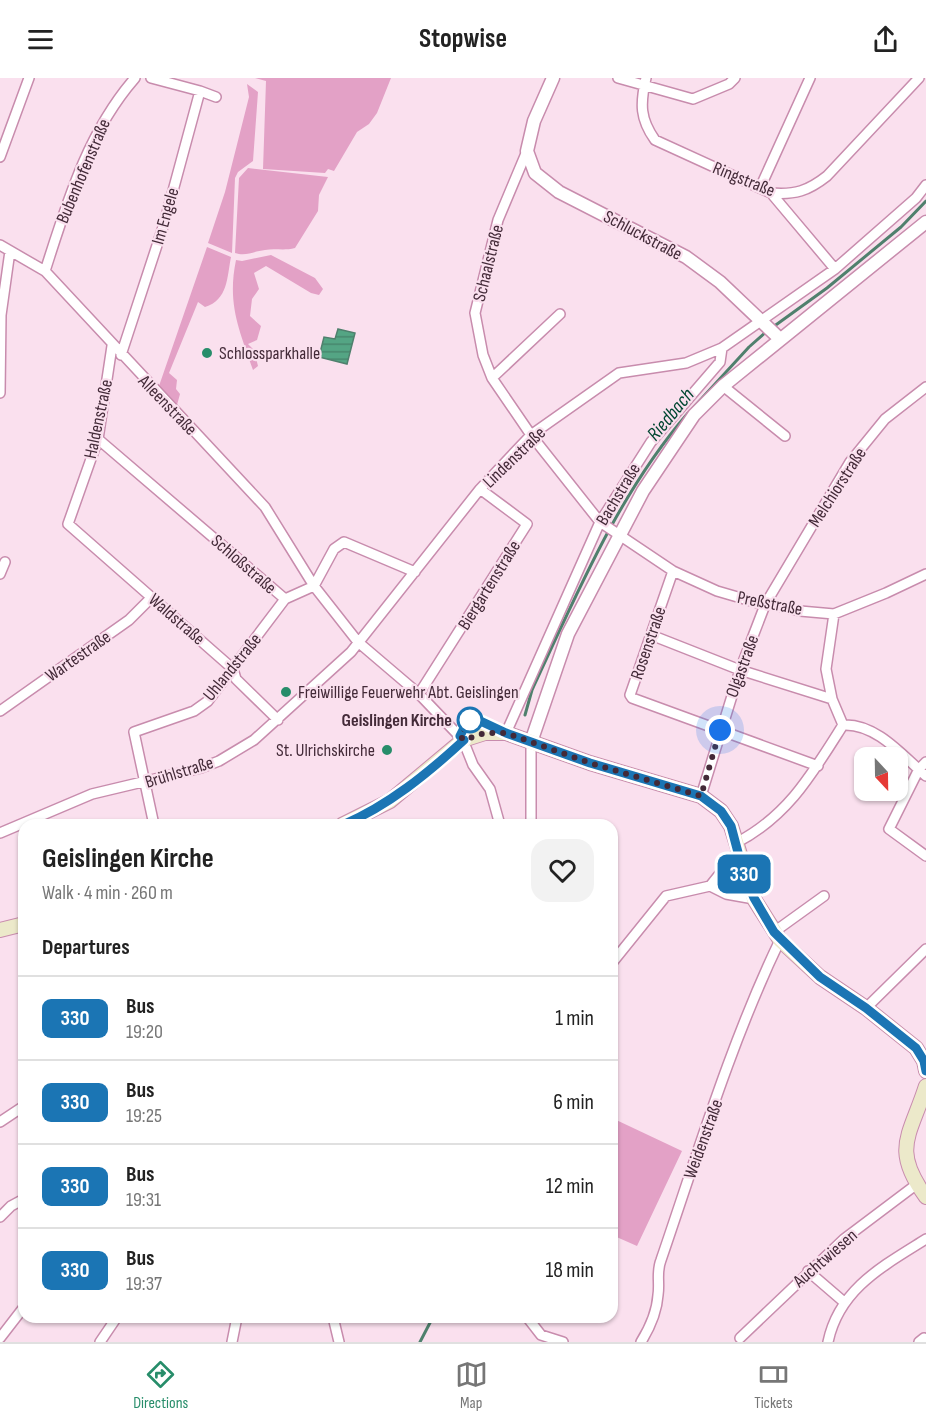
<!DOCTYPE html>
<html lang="en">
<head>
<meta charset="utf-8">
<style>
	:root { --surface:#fff; --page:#f2f2f2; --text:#222; --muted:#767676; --line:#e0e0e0; --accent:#278d6a }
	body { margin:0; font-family:"Sofia Sans Condensed",sans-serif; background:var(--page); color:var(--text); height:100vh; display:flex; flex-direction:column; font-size:22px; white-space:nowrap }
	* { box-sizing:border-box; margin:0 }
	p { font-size:20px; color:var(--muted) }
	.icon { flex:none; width:33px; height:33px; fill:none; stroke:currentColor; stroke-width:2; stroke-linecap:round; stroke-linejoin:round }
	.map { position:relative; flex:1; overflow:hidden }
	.sheet { position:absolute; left:18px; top:741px; width:600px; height:504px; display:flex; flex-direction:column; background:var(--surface); border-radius:18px; box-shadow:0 2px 4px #0004 }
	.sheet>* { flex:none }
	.badge { padding:0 12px; border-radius:9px; font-size:21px; line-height:39px }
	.needle { width:39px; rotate:158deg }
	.fabs { position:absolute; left:854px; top:669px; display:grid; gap:12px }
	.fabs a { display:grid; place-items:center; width:54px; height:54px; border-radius:12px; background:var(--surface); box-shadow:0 2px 4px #0004; font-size:30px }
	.you { position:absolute; width:30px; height:30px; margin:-15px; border:4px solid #fff; border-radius:50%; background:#1a73e8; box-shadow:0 0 0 9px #1a73e833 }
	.map>.badge { position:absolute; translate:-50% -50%; box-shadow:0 0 0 3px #fff }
	h2 { padding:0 24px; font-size:22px; line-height:54px }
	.round { display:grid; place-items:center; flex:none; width:63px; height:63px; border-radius:18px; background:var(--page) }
	.head { display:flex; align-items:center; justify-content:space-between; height:102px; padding:0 24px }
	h1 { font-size:28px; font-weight:700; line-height:45px }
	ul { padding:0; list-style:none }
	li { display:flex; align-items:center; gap:18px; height:84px; padding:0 24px; border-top:2px solid var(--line) }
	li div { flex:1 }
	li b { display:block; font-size:22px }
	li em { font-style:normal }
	li .badge { min-width:66px; font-weight:700; text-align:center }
	header { display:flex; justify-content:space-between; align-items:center; height:78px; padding:0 24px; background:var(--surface); font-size:27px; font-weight:700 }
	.dock { display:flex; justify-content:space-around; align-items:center; height:84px; border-top:2px solid var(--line); background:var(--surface); font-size:16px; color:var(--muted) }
	.dock a { display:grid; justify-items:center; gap:3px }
	.dock .on { color:var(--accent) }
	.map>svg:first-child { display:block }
	.grass { fill:#e3a1c6 }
	.water { fill:url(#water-rules); stroke:#4f806d; stroke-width:1.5 }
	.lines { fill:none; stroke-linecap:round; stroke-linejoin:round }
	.stream { stroke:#4f806d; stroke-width:3 }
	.minor-casing { stroke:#c88cad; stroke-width:12 }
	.tertiary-casing { stroke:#c88cad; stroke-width:15 }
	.secondary-casing { stroke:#c88cad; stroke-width:16 }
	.minor { stroke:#fff; stroke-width:9 }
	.tertiary { stroke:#fff; stroke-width:12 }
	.secondary { stroke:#ece9ca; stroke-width:14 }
	.line-casing { stroke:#fff; stroke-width:14 }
	.line { stroke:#1b75b4; stroke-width:9 }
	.walk { stroke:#432a38; stroke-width:6; stroke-dasharray:0 10.8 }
	.poi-dot { fill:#278d6a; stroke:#fae0ee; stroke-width:2 }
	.stop-dot { fill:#fff; stroke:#1b75b4; stroke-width:3 }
	.labels { text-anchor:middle; stroke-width:4.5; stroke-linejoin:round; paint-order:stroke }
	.street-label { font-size:18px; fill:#432a38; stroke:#fae0ee }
	.poi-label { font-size:18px; fill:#432a38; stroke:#fae0ee; text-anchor:start }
	.stop-label { font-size:18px; font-weight:bold; fill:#432a38; stroke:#fae0ee; text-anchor:end }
	.water-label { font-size:20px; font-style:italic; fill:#004631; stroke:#fae0ee }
</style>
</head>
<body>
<header><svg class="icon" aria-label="menu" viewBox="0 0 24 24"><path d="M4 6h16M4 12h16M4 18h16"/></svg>Stopwise<svg class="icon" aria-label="share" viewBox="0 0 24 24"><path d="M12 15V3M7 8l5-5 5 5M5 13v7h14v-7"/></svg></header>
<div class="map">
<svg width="926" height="1264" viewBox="0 0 926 1264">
	<defs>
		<pattern id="water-rules" width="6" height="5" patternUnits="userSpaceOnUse" patternTransform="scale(1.5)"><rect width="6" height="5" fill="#54a584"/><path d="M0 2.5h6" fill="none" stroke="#47876d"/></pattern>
	</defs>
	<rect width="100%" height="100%" fill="#fae0ee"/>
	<path class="grass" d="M255 0H391L377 35 369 46 357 54 334 93 328 91 325 95 263 91 266 3Z
		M247 6 258 14 253 83 238 94 235 100 232 175 208 165 225 114 249 19Z
		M248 90 328 99 319 117 318 133 295 170C284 173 275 170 265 172 254 173 246 179 235 175L239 100Z
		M207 169 231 179C227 199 228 222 205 229L198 224 169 295 177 302 176 311 180 316 177 327 159 308Z
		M271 177 315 200 323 211 319 217 311 215 266 188 254 195 259 211 252 221 250 238 261 248 257 262 248 266 254 272 258 288 253 292C239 251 227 226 236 182L242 183Z
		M612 1040 682 1073 637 1168 612 1157Z"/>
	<path class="water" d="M338 251 355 255 347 286 319 279 324 259 335 261Z"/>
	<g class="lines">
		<path class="stream" d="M773 249 827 210 901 149 926 123
			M693 330 749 269 767 253
			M525 637 532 612C577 516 618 416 688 335
			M420 1264 433 1239"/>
		<g class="minor-casing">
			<path id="minor" d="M151 0 200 13
				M618 0 693 21 729 6 735 0
				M646 0C640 26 640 41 655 62L771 115C795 117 808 113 827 98L919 0
				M527 73 498 142 475 235 483 277 492 300 531 357 600 444 673 493 717 513 765 527 766 525 800 533 834 536 886 515 926 496
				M0 79 29 0
				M760 110 810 0
				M771 115 835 191
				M0 167 45 193 265 429 314 508 358 564 419 616 463 662 473 687 490 711 500 747
				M45 193C67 125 87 55 135 0
				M112 268 98 361 68 446 233 591 236 601 278 642
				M121 277 164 146 200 13 216 19
				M492 300 560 236
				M723 308 785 358
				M0 315 1 237 10 173
				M98 361 285 521
				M673 493 630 617 632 620 818 688
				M0 496 5 484
				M314 508 334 471 344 464 415 494
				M766 525 850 384 885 341 926 309
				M651 557 740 592 832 621
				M419 616 527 446 480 411
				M0 633 129 542 152 519
				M843 647C876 645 903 678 926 698
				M506 655 600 444 651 364 720 284 722 270
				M531 664V747
				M926 684 919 691 889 751 926 778
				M701 718 740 592 765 527
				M154 747 134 654 194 633 208 623 285 521 314 508
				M0 755 92 716 201 690 219 683 254 662 351 574 480 411 531 357 619 295 686 285 722 270 835 191 916 120 926 107
				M736 765C788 738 812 696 843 647L832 621 826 591 834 536
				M710 808 726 816 754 821
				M710 808 738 773
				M774 854 824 818
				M612 885 666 818 710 808
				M866 930 926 871
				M0 1044 24 1028
				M0 1139 11 1128 24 1121
				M808 1193 844 1224
				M333 1239 339 1264
				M527 1239 541 1257 563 1264
				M0 1260 24 1229
				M740 1260 844 1161 917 1106
				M100 1264 117 1239
				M232 1264 237 1239
				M641 1264C649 1251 657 1233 658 1217 660 1205 656 1194 661 1182 698 1074 731 964 780 862
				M828 1264C839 1211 883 1188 926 1161
				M919 1264 924 1260"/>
		</g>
		<g class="tertiary-casing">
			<path id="tertiary" d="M553 0 534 43 527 73 535 95 559 114 686 179 720 204 780 261
				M531 664 568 556 643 413 694 337 723 308 926 144"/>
		</g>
		<g class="secondary-casing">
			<path id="secondary" d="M342 747 390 723 463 662 485 655H506L590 685 701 718 721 733 731 748 754 821 780 862 820 899 866 930 916 970 924 983 926 993
				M0 852 24 846
				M926 1008C910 1058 891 1071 926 1119"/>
		</g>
		<use href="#minor" class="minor"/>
		<use href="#tertiary" class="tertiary"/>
		<use href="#secondary" class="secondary"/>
	</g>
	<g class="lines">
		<g class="line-casing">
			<path id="line" d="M343 747C389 727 427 696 464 662L460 658 466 646 474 640 506 655 590 685 701 718 721 733 731 748 744 797 754 820 774 854 820 899 866 930 916 970 924 983 926 993"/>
		</g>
		<use href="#line" class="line"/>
		<path class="walk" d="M470 642 460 658 464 662 485 655H506L590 685 701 718 720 652"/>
	</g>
	<g class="poi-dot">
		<circle cx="207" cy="275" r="6"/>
		<circle cx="286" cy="614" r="6"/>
		<circle cx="387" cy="672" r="6"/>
	</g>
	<circle class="stop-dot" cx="470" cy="642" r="12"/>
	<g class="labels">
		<g class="street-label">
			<text transform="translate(83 93) rotate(-67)" y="6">Bubenhofenstraße</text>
			<text transform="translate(744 101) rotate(22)" y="6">Ringstraße</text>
			<text transform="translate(165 138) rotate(-74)" y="6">Im Engele</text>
			<text transform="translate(643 157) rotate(28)" y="6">Schluckstraße</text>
			<text transform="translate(488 185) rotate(-76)" y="6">Schaalstraße</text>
			<text transform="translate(168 327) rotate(46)" y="6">Alleenstraße</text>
			<text transform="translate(98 341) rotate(-78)" y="6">Haldenstraße</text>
			<text transform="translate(514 379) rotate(-44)" y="6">Lindenstraße</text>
			<text transform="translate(837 409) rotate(-57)" y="6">Melchiorstraße</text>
			<text transform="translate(618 416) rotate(-59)" y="6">Bachstraße</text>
			<text transform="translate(244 486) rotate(41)" y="6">Schloßstraße</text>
			<text transform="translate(489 507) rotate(-58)" y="6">Biergartenstraße</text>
			<text transform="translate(770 525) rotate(11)" y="6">Preßstraße</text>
			<text transform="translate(177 541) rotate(41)" y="6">Waldstraße</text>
			<text transform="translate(648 565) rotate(-71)" y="6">Rosenstraße</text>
			<text transform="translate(78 578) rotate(-35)" y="6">Wartestraße</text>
			<text transform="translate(742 588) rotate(-70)" y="6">Olgastraße</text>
			<text transform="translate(232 589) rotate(-51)" y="6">Uhlandstraße</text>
			<text transform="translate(179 694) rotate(-17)" y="6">Brühlstraße</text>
			<text transform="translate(703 1061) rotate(-70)" y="6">Weidenstraße</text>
			<text transform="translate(825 1180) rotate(-41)" y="6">Auchtwiesen</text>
		</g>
		<g class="poi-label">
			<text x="219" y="281">Schlossparkhalle</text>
			<text x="298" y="620">Freiwillige Feuerwehr Abt. Geislingen</text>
			<text x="375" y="678" text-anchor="end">St. Ulrichskirche</text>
		</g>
		<g class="stop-label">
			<text x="452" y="648">Geislingen Kirche</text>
		</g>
		<g class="water-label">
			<text transform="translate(670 336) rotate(-50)" y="7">Riedbach</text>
		</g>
	</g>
</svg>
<div class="fabs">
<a><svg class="needle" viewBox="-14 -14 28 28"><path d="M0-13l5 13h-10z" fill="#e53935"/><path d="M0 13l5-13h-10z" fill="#767676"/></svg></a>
</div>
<div class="you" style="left:720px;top:652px"></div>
<b class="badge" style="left:744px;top:796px;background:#1b75b4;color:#fff">330</b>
<section class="sheet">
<div class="head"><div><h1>Geislingen Kirche</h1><p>Walk · 4 min · 260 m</p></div><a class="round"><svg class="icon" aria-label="heart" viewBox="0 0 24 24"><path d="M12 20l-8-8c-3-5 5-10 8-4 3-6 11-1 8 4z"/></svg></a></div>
<h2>Departures</h2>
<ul>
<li><span class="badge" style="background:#1b75b4;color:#fff">330</span><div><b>Bus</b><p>19:20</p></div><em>1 min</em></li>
<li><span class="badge" style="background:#1b75b4;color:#fff">330</span><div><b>Bus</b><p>19:25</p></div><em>6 min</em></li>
<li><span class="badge" style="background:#1b75b4;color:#fff">330</span><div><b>Bus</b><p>19:31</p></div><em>12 min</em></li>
<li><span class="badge" style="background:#1b75b4;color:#fff">330</span><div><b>Bus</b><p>19:37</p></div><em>18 min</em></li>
</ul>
</section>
</div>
<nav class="dock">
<a class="on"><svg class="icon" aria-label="directions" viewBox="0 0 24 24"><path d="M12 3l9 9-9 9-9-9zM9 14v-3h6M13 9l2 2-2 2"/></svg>Directions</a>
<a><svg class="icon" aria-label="map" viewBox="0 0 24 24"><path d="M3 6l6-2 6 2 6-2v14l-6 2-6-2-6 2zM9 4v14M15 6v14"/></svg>Map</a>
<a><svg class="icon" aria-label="tickets" viewBox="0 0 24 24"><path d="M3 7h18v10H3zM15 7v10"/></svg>Tickets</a>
</nav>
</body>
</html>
